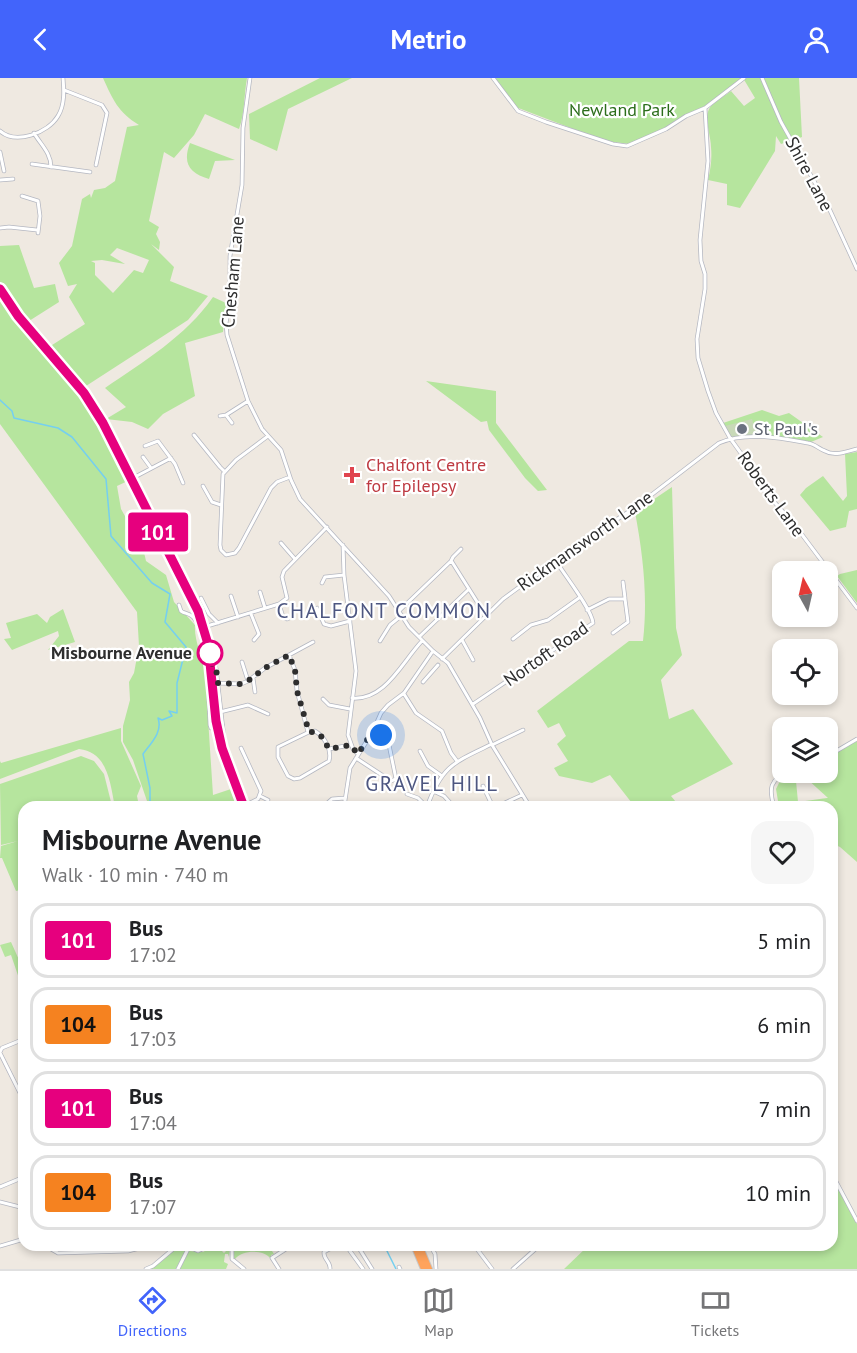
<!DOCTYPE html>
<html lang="en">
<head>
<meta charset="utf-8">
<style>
	:root { --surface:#fff; --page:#f6f6f6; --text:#202124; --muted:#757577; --line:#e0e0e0; --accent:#4264fb }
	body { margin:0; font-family:"PT Sans",sans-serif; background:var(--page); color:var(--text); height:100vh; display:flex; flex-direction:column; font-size:22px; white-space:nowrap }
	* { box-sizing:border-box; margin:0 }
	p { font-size:20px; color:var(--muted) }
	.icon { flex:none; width:33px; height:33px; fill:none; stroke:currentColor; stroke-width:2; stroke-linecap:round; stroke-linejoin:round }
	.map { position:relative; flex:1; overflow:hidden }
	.drawer { position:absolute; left:18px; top:723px; width:820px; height:450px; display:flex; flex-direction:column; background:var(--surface); border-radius:18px; box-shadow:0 3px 9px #0003 }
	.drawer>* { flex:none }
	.badge { padding:0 12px; border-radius:4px; font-size:21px; line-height:39px }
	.needle { width:39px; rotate:352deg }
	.controls { position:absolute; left:772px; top:483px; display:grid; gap:12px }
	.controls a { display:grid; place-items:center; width:66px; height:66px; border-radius:12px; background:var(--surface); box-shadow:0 3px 9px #0003; font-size:30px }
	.you { position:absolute; width:30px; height:30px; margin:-15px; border:4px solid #fff; border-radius:50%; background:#1a73e8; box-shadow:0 0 0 9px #1a73e833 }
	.map>.badge { position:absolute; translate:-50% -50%; box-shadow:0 0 0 3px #fff }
	.round { display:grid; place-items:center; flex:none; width:63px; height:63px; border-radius:18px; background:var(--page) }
	.head { display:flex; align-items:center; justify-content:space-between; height:102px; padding:0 24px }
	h1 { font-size:28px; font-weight:800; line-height:45px }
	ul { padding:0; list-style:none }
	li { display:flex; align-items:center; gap:18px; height:75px; margin:0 12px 9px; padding:0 12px; border:3px solid var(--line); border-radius:18px }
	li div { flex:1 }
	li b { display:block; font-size:22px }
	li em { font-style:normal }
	li .badge { min-width:66px; font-weight:700; text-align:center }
	header { display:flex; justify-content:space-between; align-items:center; height:78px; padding:0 24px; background:var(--accent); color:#fff; font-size:27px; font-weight:800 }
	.menu { display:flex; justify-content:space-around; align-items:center; height:84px; border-top:2px solid var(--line); background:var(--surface); font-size:16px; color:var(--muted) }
	.menu a { display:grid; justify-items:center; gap:3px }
	.menu .active { color:var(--accent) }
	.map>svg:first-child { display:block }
	.green { fill:#b6e59e; fill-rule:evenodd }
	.cemetery { fill:#c8d9b8 }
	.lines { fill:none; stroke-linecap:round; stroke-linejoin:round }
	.stream { stroke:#75cff0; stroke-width:1.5 }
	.minor-casing { stroke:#b4b7c1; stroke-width:4.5 }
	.highway-casing { stroke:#c9c9c9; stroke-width:8 }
	.minor { stroke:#fff; stroke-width:3 }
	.highway { stroke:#ffa35c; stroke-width:6 }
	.line-casing { stroke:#fff; stroke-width:14 }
	.line { stroke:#e6007e; stroke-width:9 }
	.walk { stroke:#2e2e2e; stroke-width:6; stroke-dasharray:0 10.8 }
	.worship-dot { fill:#6b7280; stroke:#fff; stroke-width:2 }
	.health-dot { fill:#e0444e; stroke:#fff; stroke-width:2 }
	.stop-dot { fill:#fff; stroke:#e6007e; stroke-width:3 }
	.labels { text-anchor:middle; stroke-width:4.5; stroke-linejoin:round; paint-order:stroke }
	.park-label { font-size:18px; fill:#2c6e1b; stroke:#fff }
	.street-label { font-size:18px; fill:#2e2e2e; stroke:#fff }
	.worship-label { font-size:18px; fill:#5b616d; stroke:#fff; text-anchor:start }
	.health-label { font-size:18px; fill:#be3a42; stroke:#fff; text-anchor:start }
	.stop-label { font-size:18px; font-weight:bold; fill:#2e2e2e; stroke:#fff; text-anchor:end }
	.quarter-label { font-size:21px; letter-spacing:1.5px; fill:#4d5680; stroke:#fff }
</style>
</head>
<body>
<header><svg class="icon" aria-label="back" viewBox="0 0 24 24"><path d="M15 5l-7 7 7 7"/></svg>Metrio<svg class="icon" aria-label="person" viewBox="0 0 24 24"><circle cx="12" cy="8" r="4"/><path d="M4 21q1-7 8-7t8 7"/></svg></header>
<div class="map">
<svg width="857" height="1191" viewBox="0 0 857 1191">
	<rect width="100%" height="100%" fill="#efe9e1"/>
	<path class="green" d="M103 0H247C244 16 245 35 239 51L205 36 194 57 174 80 164 74 149 143 159 149 156 156 160 164 159 172 151 166 174 189 170 203 208 218 188 242 86 308 49 269 85 246 69 219 77 206 68 208 59 185 72 168 82 121 90 116 91 120 94 112 105 110 115 103 127 49 139 47C118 34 113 22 103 0ZM117 170 149 182 143 195 134 192 113 215 95 197V185L91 183 102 182 125 186 110 177Z
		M320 0H352L288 31 277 73 250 61 249 36Z
		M493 0H742L705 28 685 37 665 51 630 66 605 63 513 28Z
		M743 0H799L802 59 781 66 776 58 775 73 740 130 727 127V106L708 102C711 90 712 80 711 69 711 58 704 42 709 31 712 25 725 18 731 13L744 28 755 20Z
		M190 65 235 82 215 83 209 101C190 95 182 86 190 65Z
		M19 167 34 210 55 206 59 224 29 243 0 204V168Z
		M0 211 84 315 132 401 117 408 121 431 143 470 146 483 166 497 174 524 195 547C194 563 202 578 205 594L213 717 237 709 244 729H147V723L133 682 123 664V648L130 622 129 604 134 595 139 568 137 534 0 346Z
		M213 219 226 225 223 254 185 265 195 318 163 336 148 351 132 344 106 341 126 329 105 310C143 284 186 258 213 219Z
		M426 303 496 313V345L547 412 538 413 525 400 489 352 487 343 481 344Z
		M762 332 779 338 789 335 823 359 811 364 757 358 726 350 723 345Z
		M857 374V431L849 433 846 449 830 453 800 417 806 410 823 398 843 423 847 418 845 376Z
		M672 409 676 550 682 577 661 602 669 641 693 631 733 686 671 718 680 729H660L654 723 646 729H635L610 697 592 705 559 698 554 690 568 683 557 666 566 658 559 645 548 650 537 633 629 563H643C648 519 643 477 635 434Z
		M857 492V525L837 498 840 496Z
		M63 531 75 564 48 572 59 558 58 553 12 572 4 561 11 560 6 545 37 536 47 545 50 539Z
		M121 650V663L141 708 137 718 138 723 135 724 138 729H115C110 705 108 674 79 671L0 701V683L1 685Z
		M857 663V784L840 769 833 766 832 729H779L776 711 781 701 802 695 828 694V678ZM806 700 828 720H827L798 724 796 703Z
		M81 678 94 683 104 696 112 728 24 729V763H22L24 771V811L16 813 2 780H0L1 768 18 763 1 767 0 706Z
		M11 864 24 893V915L11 877 5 879 0 867Z
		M833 1094 857 1146V1191H564L589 1167H832Z
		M179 1167H189L176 1191H150Z
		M225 1167 221 1172 224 1175 230 1169 229 1179 228 1176H225L224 1184 228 1186 226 1191H180L189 1173 203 1174 210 1170 214 1171Z
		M233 1167H246L245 1173 247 1167H268L274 1176 271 1177V1181C263 1171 243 1172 235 1181L232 1178Z"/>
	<path class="cemetery" d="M752 341 757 358 730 360 725 348Z"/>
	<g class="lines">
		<path class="stream" d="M0 322 12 333 14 340 58 350 72 359 106 401 111 458 152 505 170 516 165 544 186 569 177 605V635L169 633 172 638 162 642 158 640C163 654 151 665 143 676L150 710V729
			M384 1167 396 1191"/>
		<g class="minor-casing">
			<path id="minor" d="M250 0 243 50 242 107 230 178V225L226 245 227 257 248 323 262 351 281 372 291 402 300 421 389 518 409 549 433 573 448 585 480 640 492 667 530 729
				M493 0 518 33 546 44 613 66 627 68 666 51 686 38 705 30 744 0
				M762 0 781 44 828 128 857 191
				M64 12 102 27 107 35 96 87
				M705 30 708 83 700 162 701 183 705 196V211L697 261 698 280 708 313 716 335 730 360 753 392 763 411 797 450 857 530
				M0 53C16 67 48 55 58 38 65 27 64 12 63 0
				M34 55C41 67 51 75 51 89
				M0 74 4 93
				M32 86 90 94
				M0 102 13 101
				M22 118 38 123 40 138 38 155
				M0 150 9 149 37 152
				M226 337 232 345
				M220 338 226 337 248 323
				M194 357 220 389 224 393
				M268 358 236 382 223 396 220 467 221 472 226 477 235 475 239 470 271 410 277 404 290 399
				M145 368 158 363 175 386 183 405
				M143 379 151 390
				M133 400 171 380
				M203 408 212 424 221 427
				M281 465 295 481
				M343 467 344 497 356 593 348 657 353 671 358 676
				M452 484 486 538
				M623 504 625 520
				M322 505 325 499 344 497
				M260 514 265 530
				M231 518 238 539
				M201 520 209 536 218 545
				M279 526 283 539 287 541 292 539
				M179 527 181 533C185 536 189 535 193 539 207 553 209 626 210 647L211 650H216
				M317 530 324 546 331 548 350 543
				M587 532 609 521H625L628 544 613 555
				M399 533 451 483 453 479 461 471
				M251 536 259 556 254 562
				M204 549 279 526 287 520 282 499 284 493 327 449
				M419 559 468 512
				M513 561 531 547 548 542 579 520
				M462 562 473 582
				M380 563 390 547 401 538
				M289 577 295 592 297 613 308 654
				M442 581 503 521 533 499 557 486 591 458 633 431 719 365C746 353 780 360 808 365 815 366 819 371 825 373 835 379 847 373 857 371
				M242 584 248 603
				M212 587 216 590 224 660 223 669
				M253 600 255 614
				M423 604 438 587
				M218 605 241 606 248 603 265 590 313 564
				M404 616 416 635 442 653 451 675 457 683
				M352 620C385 623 402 584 422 563
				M323 621 329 627 350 631
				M473 626 593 545C592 532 566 499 558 486
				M220 634 248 627 268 636
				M315 653C325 659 332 672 329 683L300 700 294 701 288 698 278 679V669L309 654Z
				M492 667 523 652
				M241 670 261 713 258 721 244 728
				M329 671 350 667
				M420 673 428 688 442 698
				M828 678 857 661
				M356 680 391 703 396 701 388 662 373 653
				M483 708 493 729
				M433 713 444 718 454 729
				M407 716 418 720 427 729
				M260 718 268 722
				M397 728V729
				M323 729 332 721 345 720
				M344 729 350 690 373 653 381 635 388 627 404 615 433 573
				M370 729V727
				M427 729C442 687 455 684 492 666
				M496 729 522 717
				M774 729C769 711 769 701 789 694
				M0 974 2 970 24 961
				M0 975 24 1023
				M832 1096 857 1143
				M0 1109 24 1099
				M0 1124 24 1130
				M44 1167 58 1175 128 1173 152 1167
				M232 1167V1181L244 1191
				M279 1167 283 1173
				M357 1167 372 1191
				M430 1167 435 1176 436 1191
				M474 1167 492 1191
				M0 1168 24 1161
				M189 1169 198 1173 211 1167
				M350 1173 363 1191
				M399 1189 400 1191
				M146 1191 153 1188 178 1167
				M178 1191 190 1167
				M279 1191 272 1180 292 1167
				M330 1191C331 1184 323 1181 324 1174L337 1167
				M513 1191 540 1167"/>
		</g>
		<g class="highway-casing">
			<path id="highway" d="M0 211 18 238 84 315 103 345 198 533 208 566 216 643 222 670 244 729
				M414 1167 424 1191
				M419 1167 429 1191"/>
		</g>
		<use href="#minor" class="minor"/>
		<use href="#highway" class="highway"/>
	</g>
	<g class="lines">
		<g class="line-casing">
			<path id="line" d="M0 211 18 238 84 315 103 345 198 533 208 566 216 643 222 670 244 729"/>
		</g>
		<use href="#line" class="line"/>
		<path class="walk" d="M210 575 212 587 216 590 218 605 241 606 248 603 265 590 289 577 295 592 297 613 309 654C321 653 323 661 329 671L350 667 358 676 373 653 381 657"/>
	</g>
	<circle class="worship-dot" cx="742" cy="351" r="6"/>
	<path class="health-dot" d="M349 388h6v6h6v6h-6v6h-6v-6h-6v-6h6z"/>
	<circle class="stop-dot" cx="210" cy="575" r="12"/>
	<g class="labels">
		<g class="park-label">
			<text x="622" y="38">Newland Park</text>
		</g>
		<g class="street-label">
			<text transform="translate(809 96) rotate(62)" y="6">Shire Lane</text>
			<text transform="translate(233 194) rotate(-85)" y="6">Chesham Lane</text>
			<text transform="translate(771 416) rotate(54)" y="6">Roberts Lane</text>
			<text transform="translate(585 463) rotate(-35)" y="6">Rickmansworth Lane</text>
			<text transform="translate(546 576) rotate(-35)" y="6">Nortoft Road</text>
		</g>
		<g class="worship-label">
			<text x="754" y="357">St Paul's</text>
		</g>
		<g class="health-label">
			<text x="366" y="393">Chalfont Centre<tspan x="366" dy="21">for Epilepsy</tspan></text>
		</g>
		<g class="stop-label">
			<text x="192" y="581">Misbourne Avenue</text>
		</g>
		<g class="quarter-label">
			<text x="384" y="540">CHALFONT COMMON</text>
			<text x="432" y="713">GRAVEL HILL</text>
		</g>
	</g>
</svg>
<div class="controls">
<a><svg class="needle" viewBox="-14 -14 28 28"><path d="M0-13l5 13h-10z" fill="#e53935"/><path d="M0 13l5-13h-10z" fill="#757577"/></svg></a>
<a><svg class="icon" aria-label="locate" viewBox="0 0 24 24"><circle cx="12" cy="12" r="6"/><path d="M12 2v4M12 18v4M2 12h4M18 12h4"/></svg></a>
<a><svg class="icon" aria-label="layers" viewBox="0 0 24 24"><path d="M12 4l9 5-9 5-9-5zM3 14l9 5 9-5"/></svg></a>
</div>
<div class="you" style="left:381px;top:657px"></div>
<b class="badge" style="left:158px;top:454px;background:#e6007e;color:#fff">101</b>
<section class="drawer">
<div class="head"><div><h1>Misbourne Avenue</h1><p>Walk · 10 min · 740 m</p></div><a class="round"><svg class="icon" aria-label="heart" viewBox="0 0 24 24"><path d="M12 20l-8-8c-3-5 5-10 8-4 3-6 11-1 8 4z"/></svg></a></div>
<ul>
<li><span class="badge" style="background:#e6007e;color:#fff">101</span><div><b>Bus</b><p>17:02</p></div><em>5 min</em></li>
<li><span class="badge" style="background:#f58220;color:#111">104</span><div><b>Bus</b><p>17:03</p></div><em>6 min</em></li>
<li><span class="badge" style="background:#e6007e;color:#fff">101</span><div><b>Bus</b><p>17:04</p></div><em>7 min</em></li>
<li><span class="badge" style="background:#f58220;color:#111">104</span><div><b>Bus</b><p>17:07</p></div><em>10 min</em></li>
</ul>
</section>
</div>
<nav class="menu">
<a class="active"><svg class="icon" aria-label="directions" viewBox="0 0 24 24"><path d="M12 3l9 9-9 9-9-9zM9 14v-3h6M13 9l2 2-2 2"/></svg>Directions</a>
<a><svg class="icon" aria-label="map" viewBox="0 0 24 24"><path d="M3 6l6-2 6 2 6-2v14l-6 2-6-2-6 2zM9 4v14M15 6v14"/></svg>Map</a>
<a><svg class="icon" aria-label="tickets" viewBox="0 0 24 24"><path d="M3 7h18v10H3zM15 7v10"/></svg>Tickets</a>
</nav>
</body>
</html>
